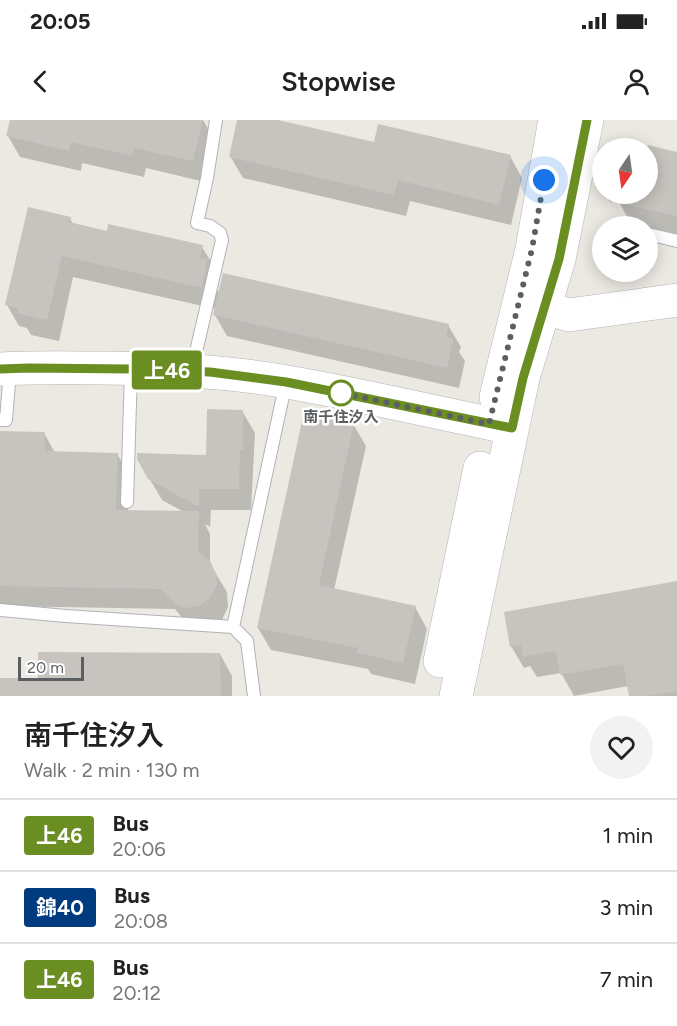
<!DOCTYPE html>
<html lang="en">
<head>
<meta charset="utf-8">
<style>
	:root { --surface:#fff; --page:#f2f2f2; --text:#222; --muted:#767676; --line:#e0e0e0 }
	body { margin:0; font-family:Figtree,"Noto Sans JP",sans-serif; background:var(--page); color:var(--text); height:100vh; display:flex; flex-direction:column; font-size:22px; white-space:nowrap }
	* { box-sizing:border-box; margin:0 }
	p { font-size:20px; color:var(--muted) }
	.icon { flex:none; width:33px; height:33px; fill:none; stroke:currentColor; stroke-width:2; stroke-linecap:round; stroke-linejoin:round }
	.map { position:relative; height:576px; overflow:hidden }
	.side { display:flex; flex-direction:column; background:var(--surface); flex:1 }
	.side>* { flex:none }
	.badge { padding:0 12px; border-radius:4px; font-size:21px; line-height:39px }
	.needle { width:39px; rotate:193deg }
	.buttons { position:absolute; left:592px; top:18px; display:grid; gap:12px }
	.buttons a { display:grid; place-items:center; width:66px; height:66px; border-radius:50%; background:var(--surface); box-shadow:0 3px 15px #0003; font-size:30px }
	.scale { position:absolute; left:18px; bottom:15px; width:66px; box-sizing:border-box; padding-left:6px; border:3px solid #5b5f62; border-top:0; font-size:16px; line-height:21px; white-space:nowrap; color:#5b5f62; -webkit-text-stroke:4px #fff; paint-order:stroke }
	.you { position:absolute; width:30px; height:30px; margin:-15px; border:4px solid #fff; border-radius:50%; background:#1a73e8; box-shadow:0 0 0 9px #1a73e833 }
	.map>.badge { position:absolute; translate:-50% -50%; box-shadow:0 0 0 3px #fff }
	.round { display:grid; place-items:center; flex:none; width:63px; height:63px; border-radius:32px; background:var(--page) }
	.summary { display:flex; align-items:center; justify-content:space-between; height:102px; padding:0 24px }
	h1 { font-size:28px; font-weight:600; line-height:45px }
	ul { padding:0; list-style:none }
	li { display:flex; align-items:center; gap:18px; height:72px; padding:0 24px; border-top:2px solid var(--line) }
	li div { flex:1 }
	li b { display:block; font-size:22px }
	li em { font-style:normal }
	li .badge { min-width:66px; font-weight:700; text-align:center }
	.status { display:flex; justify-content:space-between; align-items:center; height:42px; padding:0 30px; background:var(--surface); direction:ltr }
	.status svg { height:16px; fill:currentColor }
	header { display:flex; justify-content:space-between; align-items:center; height:78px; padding:0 24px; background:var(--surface); font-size:27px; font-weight:600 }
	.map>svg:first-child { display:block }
	.shadow { fill:#0003 }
	.building { fill:#c7c4bf }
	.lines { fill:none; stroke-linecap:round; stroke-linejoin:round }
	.lane-casing { stroke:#b0b3b7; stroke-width:14 }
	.secondary-casing { stroke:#afb3b6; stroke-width:34 }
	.lane { stroke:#fff; stroke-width:12 }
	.secondary { stroke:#fff; stroke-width:33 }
	.line-casing { stroke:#fff; stroke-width:14 }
	.line { stroke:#6b8e23; stroke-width:9 }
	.walk { stroke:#5b5f62; stroke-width:6; stroke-dasharray:0 10.8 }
	.stop-dot { fill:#fff; stroke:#6b8e23; stroke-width:3 }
	.labels { text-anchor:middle; stroke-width:5; stroke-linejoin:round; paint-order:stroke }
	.stop-label { font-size:15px; font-weight:bold; fill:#5b5f62; stroke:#fff }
</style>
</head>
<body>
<div class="status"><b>20:05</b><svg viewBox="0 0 49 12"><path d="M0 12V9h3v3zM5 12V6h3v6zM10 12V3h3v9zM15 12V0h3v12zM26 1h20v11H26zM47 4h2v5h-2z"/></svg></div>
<header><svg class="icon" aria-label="back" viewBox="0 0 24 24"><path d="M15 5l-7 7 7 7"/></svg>Stopwise<svg class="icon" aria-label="person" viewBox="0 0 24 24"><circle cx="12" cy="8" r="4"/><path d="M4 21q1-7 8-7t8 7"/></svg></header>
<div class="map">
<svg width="677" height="576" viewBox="0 0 677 576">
	<rect width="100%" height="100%" fill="#ece9e3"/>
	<path class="shadow" d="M11 0H203L215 20 205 62 146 48 144 57 82 43 81 51 20 37 8 16Z
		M239 0H271L375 24 510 36 522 58 511 105 410 81 406 96 243 58 230 36Z
		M633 23 677 34V114L631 104 619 82 621 74H648V28H632Z
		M70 98 73 104 108 112 202 127 215 148 213 153 219 163 217 171 448 205 461 227 459 232 465 241 459 268 227 216 215 195 216 189 73 157 59 221 31 215 27 208 19 206 7 185Z
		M242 291 255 313 251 390H211L210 407 205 404 210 414V444L227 472 228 487 222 500 214 506 188 505 175 489 0 486V312L44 313 55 333 117 334 130 355 128 391 184 392 162 380 138 339 207 336Z
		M353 304 366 326 334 470 415 487 427 509 415 564 371 554 368 549 271 530 258 508Z
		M677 463V576H630L628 566 574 576 561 553 537 557 530 546 524 548 511 526Z
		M220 534 232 556V576H0V559H40Z"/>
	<path class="building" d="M10 0H203L193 41 134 28 132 36 71 22 69 31 6 16Z
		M237 0H278L374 22 378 4 511 35 499 85 398 60 394 75 229 37Z
		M648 25 677 32V96L609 81 610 74H648Z
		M28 87 71 97 69 102 107 111 108 104 203 125 200 138 207 140 202 168 62 136 47 200 17 193 18 188 5 185Z
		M223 153 449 204 446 217 453 219 447 248 213 195Z
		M207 289 243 290V330H240L239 369H199V387L148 359 137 339V333L206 335Z
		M304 292 354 303 319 465 416 486 403 543 357 533 358 528 257 508Z
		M0 311 45 312V331L118 333 116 390 199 391 198 432 210 441 217 456V465L210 478 199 486 185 488 175 484 161 469 0 466Z
		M677 461V571L648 576H629L623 544 560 555 556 531 523 537 521 525 510 527 504 492Z
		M38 532 220 533 221 576H0V558H38Z"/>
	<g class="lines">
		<g class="lane-casing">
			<path id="lane" d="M648 114 677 121
				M192 249 222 120 220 113 210 106 197 103 207 58 216 0
				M0 300H6L10 250
				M127 382 131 250
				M0 490 66 496 233 507 247 521 254 576
				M233 507 286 262"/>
		</g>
		<g class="secondary-casing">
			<path id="secondary" d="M545 188 569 195 677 180
				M0 249C35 247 70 248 105 248 166 249 227 251 287 262 363 275 437 293 512 308
				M496 277 532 129 555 0
				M440 541 480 348
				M456 576 523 258 559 139 587 0"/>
		</g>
		<use href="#lane" class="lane"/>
		<use href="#secondary" class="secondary"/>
	</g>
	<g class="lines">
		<g class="line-casing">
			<path id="line" d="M0 249 29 248 131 249 210 252 286 262 512 308 523 258 559 139 587 0"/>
		</g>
		<use href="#line" class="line"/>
		<path class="walk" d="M341 273 332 271 489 304 532 129 544 60"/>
	</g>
	<circle class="stop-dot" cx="341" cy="273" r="12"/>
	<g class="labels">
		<g class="stop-label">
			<text x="341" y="302">南千住汐入</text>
		</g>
	</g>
</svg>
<div class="buttons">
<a><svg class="needle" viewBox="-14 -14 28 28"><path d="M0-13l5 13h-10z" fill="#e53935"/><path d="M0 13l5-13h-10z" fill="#767676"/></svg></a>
<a><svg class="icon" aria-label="layers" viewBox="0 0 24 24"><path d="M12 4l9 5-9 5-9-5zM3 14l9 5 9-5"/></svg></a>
</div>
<div class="scale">20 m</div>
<div class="you" style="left:544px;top:60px"></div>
<b class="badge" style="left:167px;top:250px;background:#6b8e23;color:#fff">上46</b>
</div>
<section class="side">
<div class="summary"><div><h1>南千住汐入</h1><p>Walk · 2 min · 130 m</p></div><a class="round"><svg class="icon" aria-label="heart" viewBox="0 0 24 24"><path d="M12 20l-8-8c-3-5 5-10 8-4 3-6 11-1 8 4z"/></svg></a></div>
<ul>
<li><span class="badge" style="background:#6b8e23;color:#fff">上46</span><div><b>Bus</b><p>20:06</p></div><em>1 min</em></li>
<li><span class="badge" style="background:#003b80;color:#fff">錦40</span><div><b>Bus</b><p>20:08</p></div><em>3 min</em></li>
<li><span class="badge" style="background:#6b8e23;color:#fff">上46</span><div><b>Bus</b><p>20:12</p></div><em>7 min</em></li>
</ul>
</section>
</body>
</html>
